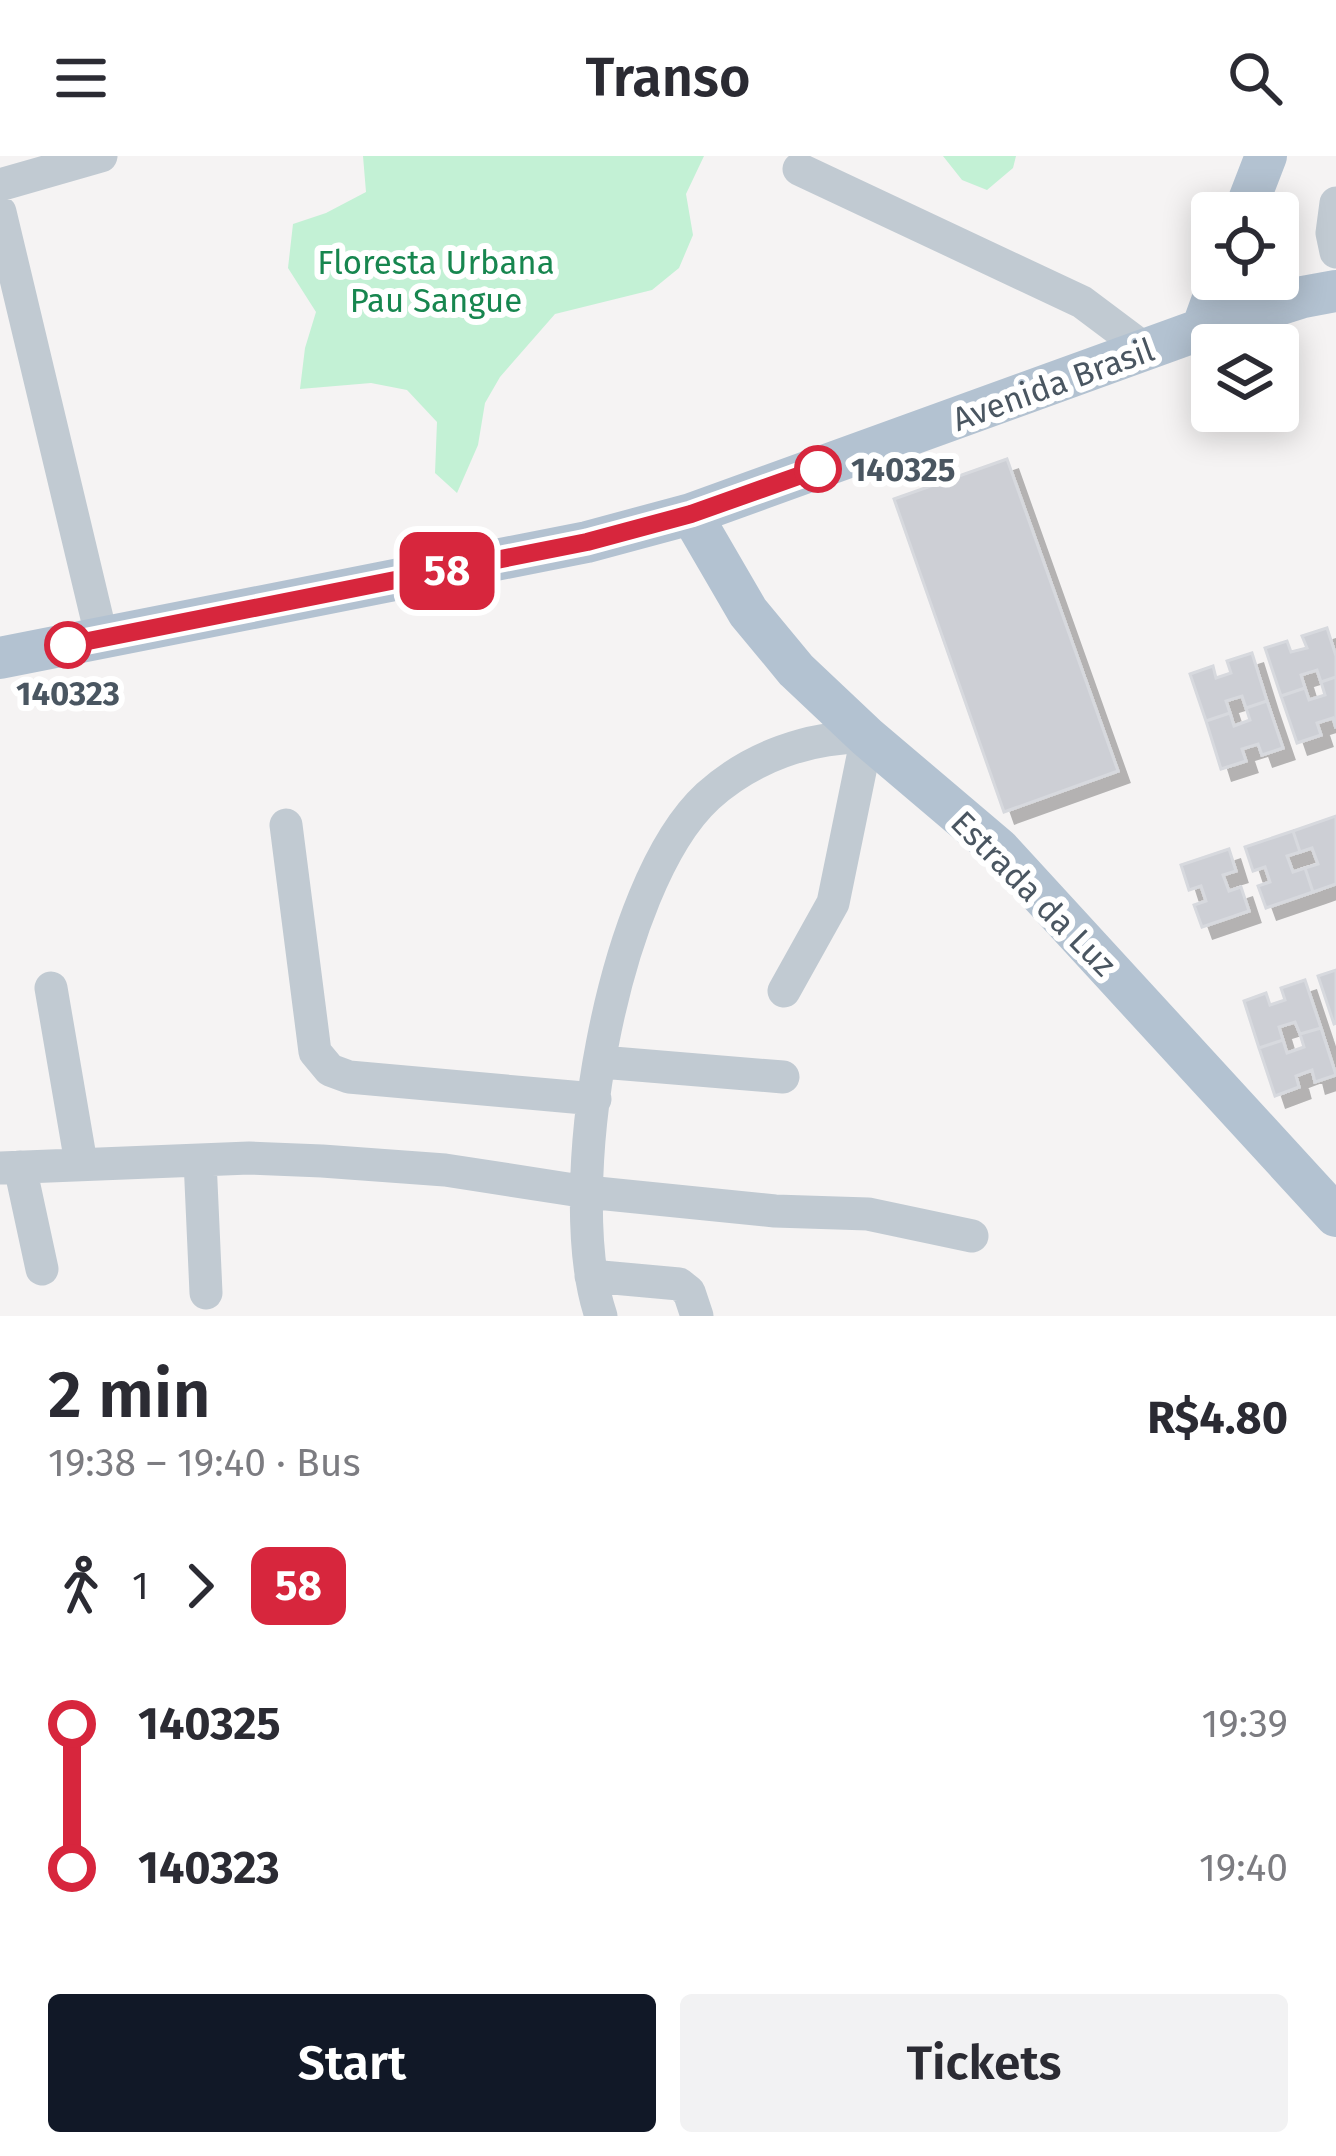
<!DOCTYPE html>
<html lang="en">
<head>
<meta charset="utf-8">
<style>
	:root { --surface:#fff; --page:#f2f2f3; --text:#2b2b33; --muted:#7c7c81; --accent:#111827 }
	body { margin:0; font-family:"Fira Sans",sans-serif; background:var(--page); color:var(--text); height:100vh; display:flex; flex-direction:column; font-size:45px; white-space:nowrap }
	* { box-sizing:border-box; margin:0 }
	p { font-size:39px; color:var(--muted) }
	.icon { flex:none; width:66px; height:66px; fill:none; stroke:currentColor; stroke-width:2; stroke-linecap:round; stroke-linejoin:round }
	.map { position:relative; height:1160px; overflow:hidden }
	.drawer { display:flex; flex-direction:column; background:var(--surface); flex:1 }
	.drawer>* { flex:none }
	.badge { padding:0 24px; border-radius:18px; font-size:42px; line-height:78px }
	.tools { position:absolute; left:1191px; top:36px; display:grid; gap:24px }
	.tools a { display:grid; place-items:center; width:108px; height:108px; border-radius:12px; background:var(--surface); box-shadow:0 6px 30px #0003; font-size:60px }
	.map>.badge { position:absolute; translate:-50% -50%; box-shadow:0 0 0 6px #fff }
	.legs { display:flex; align-items:center; gap:18px; height:132px; padding:0 48px; font-size:39px }
	.legs p { margin-inline-start:auto }
	.head { display:flex; align-items:center; justify-content:space-between; height:204px; padding:0 48px }
	h1 { font-size:66px; font-weight:600; line-height:90px }
	.primary-button { display:flex; gap:24px; margin-top:auto; padding:24px 48px }
	.primary-button a { flex:1; height:138px; border-radius:12px; background:var(--accent); color:#fff; font-size:48px; font-weight:600; line-height:138px; text-align:center }
	.primary-button a+a { background:var(--page); color:var(--text) }
	ul { padding:0 48px; list-style:none }
	li { display:flex; align-items:center; gap:42px; height:144px; font-size:45px }
	li i { display:grid; place-items:center; width:18px; height:100%; margin:0 15px; background:currentColor }
	li i::after { content:''; width:30px; height:30px; margin:-15px; border:9px solid; border-radius:50%; background:var(--surface) }
	li p { margin-inline-start:auto }
	li:first-child i { background:linear-gradient(#0000 50%,currentColor 0) }
	li:last-child i { background:linear-gradient(currentColor 50%,#0000 0) }
	header { display:flex; justify-content:space-between; align-items:center; height:156px; padding:0 48px; background:var(--surface); font-size:54px; font-weight:600 }
	.map>svg:first-child { display:block }
	.green { fill:#c3f1d5 }
	.building { fill:#cdcfd5; stroke:#d7d9de; stroke-width:3; filter:url(#shadow) }
	.lines { fill:none; stroke-linecap:round; stroke-linejoin:round }
	.minor { stroke:#c1cad2; stroke-width:33 }
	.major { stroke:#b3c2d1; stroke-width:42 }
	.line-1-casing { stroke:#fff; stroke-width:27 }
	.line-1 { stroke:#d7263d; stroke-width:18 }
	.stop-1-dot { fill:#fff; stroke:#d7263d; stroke-width:6 }
	.labels { text-anchor:middle; stroke-width:12; stroke-linejoin:round; paint-order:stroke }
	.park-label { font-size:33px; fill:#17864f; stroke:#fff }
	.street-label { font-size:33px; fill:#4a5661; stroke:#fff }
	.stop-label { font-size:33px; font-weight:bold; fill:#4a5661; stroke:#fff; text-anchor:start }
</style>
</head>
<body>
<header><svg class="icon" aria-label="menu" viewBox="0 0 24 24"><path d="M4 6h16M4 12h16M4 18h16"/></svg>Transo<svg class="icon" aria-label="search" viewBox="0 0 24 24"><circle cx="10" cy="10" r="6"/><path d="M15 15l6 6"/></svg></header>
<div class="map">
<svg width="1336" height="1160" viewBox="0 0 1336 1160">
	<defs>
		<filter id="shadow"><feDropShadow dx="11" dy="11" stdDeviation="0" flood-color="#0004"/></filter>
	</defs>
	<rect width="100%" height="100%" fill="#f5f3f3"/>
	<path class="green" d="M363 0H704L686 38 693 79 679 112 652 134 555 158 500 221 485 247 478 289 457 337 435 317 437 266 407 234 371 227 300 233 305 192 316 156 288 112 293 68 326 57 366 36Z
		M943 0H1016L1013 12 987 34 962 24Z"/>
	<path class="building" d="M1007 303 1118 615 1004 656 894 343Z
		M1327 472 1336 500V521L1321 526 1317 514 1301 519 1305 532 1281 540 1265 492 1287 485 1291 496 1307 492 1302 480Z
		M1252 497 1267 545 1246 552 1242 540 1226 545 1230 557 1206 565 1190 518 1213 510 1216 522 1231 517 1227 505Z
		M1336 521V572L1333 562 1317 567 1321 579 1297 587 1281 540 1305 532 1309 544 1325 539 1321 526Z
		M1267 545 1283 592 1262 599 1258 588 1242 593 1246 605 1221 613 1206 565 1230 557 1234 570 1250 564 1246 552Z
		M1336 660V728L1313 736 1305 712 1318 708 1312 692 1300 696 1293 675Z
		M1293 675 1300 696 1287 700 1293 716 1305 712 1313 736 1266 752 1258 730 1270 726 1265 711 1253 715 1245 691Z
		M1229 693 1236 715 1223 719 1229 735 1241 731 1249 755 1202 771 1194 749 1206 745 1201 730 1189 734 1181 709Z
		M1336 814V867L1334 868 1318 820Z
		M1305 824 1321 872 1300 878 1295 866 1279 871 1283 884 1259 892 1244 845 1266 837 1270 849 1285 844 1281 832Z
		M1321 872 1336 919 1315 926 1312 914 1296 920 1299 931 1275 940 1259 892 1283 884 1287 897 1304 891 1300 878Z"/>
	<g class="lines">
		<path class="minor" d="M799 13 1082 146 1146 194
			M0 29 101 0
			M1336 47 1332 77 1336 96
			M0 56 102 483
			M286 669 315 896 330 914 349 921 595 943
			M51 832 81 1007
			M601 906 783 921
			M200 1004 206 1137
			M20 1011 42 1113
			M0 1012 249 1002 322 1005 445 1014 587 1036 775 1055 868 1058 972 1080
			M591 1120 679 1128 689 1136 697 1160
			M601 1160C559 1038 611 729 708 640 751 601 810 580 867 581L833 747 784 835"/>
		<path class="major" d="M1244 57 1266 0
			M1202 173 1220 123
			M691 358 748 456 796 514 867 581 999 693 1336 1060
			M0 502 587 386 691 358 1202 173 1303 141 1336 135"/>
	</g>
	<g class="lines">
		<g class="line-1-casing">
			<path id="line-1" d="M68 489 587 386 691 358 818 313"/>
		</g>
		<use href="#line-1" class="line-1"/>
	</g>
	<g class="stop-1-dot">
		<circle cx="818" cy="313" r="21"/>
		<circle cx="68" cy="489" r="21"/>
	</g>
	<g class="labels">
		<g class="park-label">
			<text x="436" y="118">Floresta Urbana<tspan x="436" dy="38">Pau Sangue</tspan></text>
		</g>
		<g class="street-label">
			<text transform="translate(1053 228) rotate(-20)" y="12">Avenida Brasil</text>
			<text transform="translate(1034 737) rotate(45)" y="12">Estrada da Luz</text>
		</g>
		<g class="stop-label">
			<text x="851" y="325">140325</text>
			<text x="68" y="549" text-anchor="middle">140323</text>
		</g>
	</g>
</svg>
<div class="tools">
<a><svg class="icon" aria-label="locate" viewBox="0 0 24 24"><circle cx="12" cy="12" r="6"/><path d="M12 2v4M12 18v4M2 12h4M18 12h4"/></svg></a>
<a><svg class="icon" aria-label="layers" viewBox="0 0 24 24"><path d="M12 4l9 5-9 5-9-5zM3 14l9 5 9-5"/></svg></a>
</div>
<b class="badge" style="left:447px;top:415px;background:#d7263d;color:#fff">58</b>
</div>
<section class="drawer">
<div class="head"><div><h1>2 min</h1><p>19:38 – 19:40 · Bus</p></div><b>R$4.80</b></div>
<div class="legs"><svg class="icon" aria-label="walk" viewBox="0 0 24 24"><circle cx="13" cy="4" r="2"/><path d="M13 8l-2 6 4 7M11 14l-3 7M7 12l3-4h3l4 4"/></svg>1<svg class="icon" aria-label="forward" viewBox="0 0 24 24"><path d="M9 5l7 7-7 7"/></svg><b class="badge" style="background:#d7263d;color:#fff">58</b></div>
<ul>
<li><i style="color:#d7263d"></i><b>140325</b><p>19:39</p></li>
<li><i style="color:#d7263d"></i><b>140323</b><p>19:40</p></li>
</ul>
<div class="primary-button"><a>Start</a><a>Tickets</a></div>
</section>
</body>
</html>
